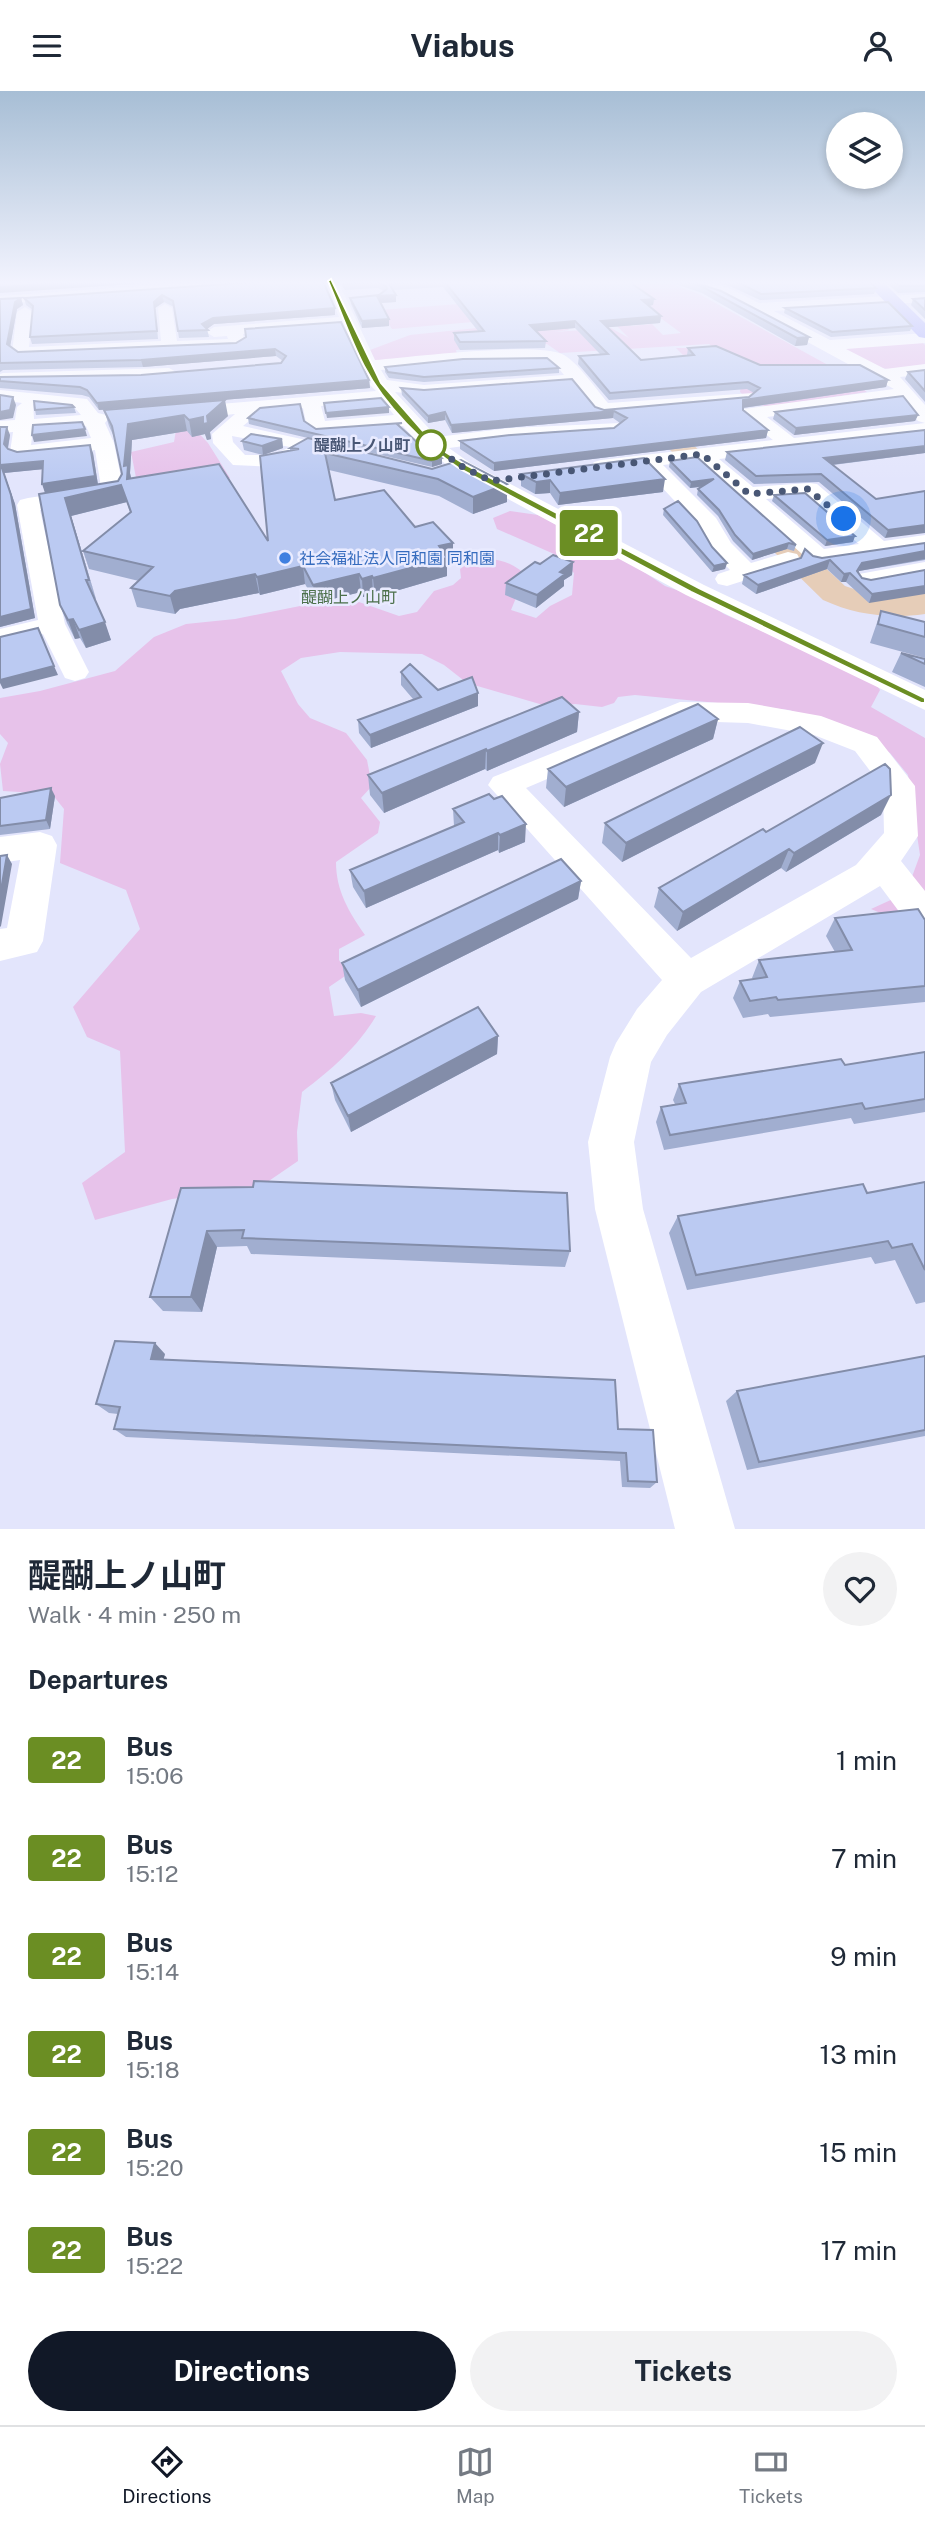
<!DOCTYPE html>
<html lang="en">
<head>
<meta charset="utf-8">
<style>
	:root { --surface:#fff; --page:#f2f2f3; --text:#1f2937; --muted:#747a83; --line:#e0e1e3; --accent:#111827 }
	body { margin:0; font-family:"Public Sans","Noto Sans JP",sans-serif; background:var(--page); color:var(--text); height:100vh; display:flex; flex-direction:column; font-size:26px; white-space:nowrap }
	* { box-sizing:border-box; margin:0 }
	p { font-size:23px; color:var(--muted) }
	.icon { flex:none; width:38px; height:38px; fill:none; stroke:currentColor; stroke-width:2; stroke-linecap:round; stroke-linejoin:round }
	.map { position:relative; height:1438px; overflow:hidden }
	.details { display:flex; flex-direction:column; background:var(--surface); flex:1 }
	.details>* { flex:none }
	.badge { padding:0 14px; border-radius:5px; font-size:24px; line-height:46px }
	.fabs { position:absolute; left:826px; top:21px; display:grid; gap:14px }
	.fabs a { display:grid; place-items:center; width:77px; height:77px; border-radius:50%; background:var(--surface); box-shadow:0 4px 10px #0003; font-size:35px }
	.you { position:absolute; width:35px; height:35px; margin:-18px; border:5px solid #fff; border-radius:50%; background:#1a73e8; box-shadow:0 0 0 10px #1a73e833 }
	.map>.badge { position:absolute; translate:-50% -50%; box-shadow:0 0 0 4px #fff }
	h2 { padding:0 28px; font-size:26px; line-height:63px }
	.round { display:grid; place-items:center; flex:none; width:74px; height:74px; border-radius:37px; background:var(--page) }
	.overview { display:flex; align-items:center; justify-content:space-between; height:119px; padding:0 28px }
	h1 { font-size:33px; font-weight:700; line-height:52px }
	.button { display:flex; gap:14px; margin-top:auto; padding:14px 28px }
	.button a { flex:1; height:80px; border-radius:42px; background:var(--accent); color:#fff; font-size:28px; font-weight:700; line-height:80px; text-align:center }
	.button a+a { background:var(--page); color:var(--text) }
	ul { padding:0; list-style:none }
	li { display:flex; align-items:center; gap:21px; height:98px; padding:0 28px }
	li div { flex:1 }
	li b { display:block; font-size:26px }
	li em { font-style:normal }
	li .badge { min-width:77px; font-weight:700; text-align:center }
	header { display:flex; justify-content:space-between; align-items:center; height:91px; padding:0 28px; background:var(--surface); font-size:32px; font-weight:700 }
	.menu { display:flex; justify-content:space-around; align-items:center; height:98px; border-top:2px solid var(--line); background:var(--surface); font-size:19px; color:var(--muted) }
	.menu a { display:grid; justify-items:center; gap:4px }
	.menu .selected { color:var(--accent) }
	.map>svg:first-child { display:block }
	.green { fill:#e7c2ea }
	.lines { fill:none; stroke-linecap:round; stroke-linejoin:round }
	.river { fill:#e6cdb8; fill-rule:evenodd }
	.minor { fill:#fff; fill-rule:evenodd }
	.major { fill:#9ba0fc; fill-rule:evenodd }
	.wall { fill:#a1aed0 }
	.shaded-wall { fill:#838da9 }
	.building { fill:#bbcaf2; stroke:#838da9; stroke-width:2 }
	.line { fill:#6b8e23; stroke:#fff; stroke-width:2 }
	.walk { stroke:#495775; stroke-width:7; stroke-dasharray:0 12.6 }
	.stop-dot { fill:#fff; stroke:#6b8e23; stroke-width:3.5 }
	.shop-dot { fill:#3f7fe0; stroke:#e9ebff; stroke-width:2.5 }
	.labels { text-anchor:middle; stroke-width:5; stroke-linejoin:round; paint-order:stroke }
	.far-stop-label { font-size:16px; font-weight:bold; fill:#495775; stroke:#e9ebff; text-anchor:end }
	.far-shop-label { font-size:16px; fill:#366cbe; stroke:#e9ebff; text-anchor:start }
	.far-neighbourhood-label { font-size:16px; fill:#4c704b; stroke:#e9ebff }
</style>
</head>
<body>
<header><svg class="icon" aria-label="menu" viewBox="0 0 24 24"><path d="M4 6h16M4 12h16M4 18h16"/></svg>Viabus<svg class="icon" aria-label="person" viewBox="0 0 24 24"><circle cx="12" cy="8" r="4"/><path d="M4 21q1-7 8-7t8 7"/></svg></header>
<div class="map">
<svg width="925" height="1438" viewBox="0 0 925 1438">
	<rect width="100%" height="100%" fill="#e3e5fc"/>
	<path class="green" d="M633 190H663L699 203 837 279 867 301 767 316 748 309 740 301 741 294 716 261 683 264 676 257H714L709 253 560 262 547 253 534 254 533 235 561 230 569 239 554 241 611 237 629 247 617 235 628 232 631 235 652 233 663 244 681 242 617 195Z
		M459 213 473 231 392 238 380 219Z
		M477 237 493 255 456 259 457 263 375 272 370 259 410 244Z
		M920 249 925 254V276C878 281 878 279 837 255Z
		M193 336 208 352 230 387 139 402 131 361 174 351 176 339Z
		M510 420 538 424 641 479 665 495 700 507 724 523 874 590 880 599 871 616 925 647V841L871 818 906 802 920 764 908 684 890 662 864 645 789 619 635 604 618 606 614 612 602 616 575 613 550 616 467 592 444 574 422 563 340 561 301 567 281 580 298 613 310 627 346 642 367 669 372 695 361 707 380 731 378 742 336 771C336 800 349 821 365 844L339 858V869L348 883 329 896 334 925 361 922 376 925C357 957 331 979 302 1001L297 1041 298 1070 260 1096 172 1108 95 1129 82 1092 125 1061 120 960 87 946 73 916 140 838 126 799 60 772 64 718 52 703 3 700 0 673 8 652 0 643V607L40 600 115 580 154 546 186 533 235 528 310 513 356 510 399 525 417 521 434 500 453 494 461 487 460 478C482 461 512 467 529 488L518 502 511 519 536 527 550 515 572 504 574 482 554 463 497 438 493 427Z"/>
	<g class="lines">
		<path class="river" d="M632 326 662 334 688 349 845 495 878 506 925 503V523C889 528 856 524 823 509L670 359C661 354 623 337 620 333L623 328Z"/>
		<path class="minor" d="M213 190H277L270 194 0 213V205Z
			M324 190H338L375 269C412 266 537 250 564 264 578 272 597 299 608 312L753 302 756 306 747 311 603 324 596 322 573 293 424 304 395 301 437 346 510 337 620 332 623 336 613 342 510 349 449 357 470 372 704 494 925 599V619L686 504 456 380 423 357 403 335 317 342 307 336 303 317 260 321 243 335 351 359 354 363 351 367 344 369 310 361 277 376 233 374 213 352 212 343 235 323 184 328 175 322 184 316 376 300 369 293 371 291 360 275 343 235 243 243 245 252 237 257 20 266 12 261 17 221 25 216 33 221 29 256 161 250 158 217 165 213 172 217 177 250 228 248 227 245 214 246 206 241 214 236 339 226ZM547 269 555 273 564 284 424 294 387 289 381 279 463 271ZM383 310 394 324 325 330 321 315ZM232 345 290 356 273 364H245L233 351Z
			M685 190H706L731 198 759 212 925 203V211L774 220 830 249 925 242V252L846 258 885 278 925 273V283L900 286 925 314V332L918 330 902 309 767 326 794 347 925 332V344L719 368 753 396 809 392 817 393 884 450 925 444V458L819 473 811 471 698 370 663 374 716 427 731 452 751 472 788 461 797 463 800 468 797 473 727 495 718 493 715 488 718 483 730 479 713 461 698 435 643 376 601 381 594 379 591 375 594 371 601 369 773 349 744 326 742 322 744 318 894 298 721 204ZM804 405 859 453 824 458 766 408Z
			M169 277 178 282 175 286 0 291V283L3 282Z
			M0 299 87 308 98 322 106 324 108 328 105 332 114 352 124 401 121 406 40 419 65 533 89 581 85 587 75 590 65 587 43 543 0 554V538L38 529 17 414 20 409 28 407 101 396 95 359 20 367 13 365 10 361 13 341 0 342V330L15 329 17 316 22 312 0 309ZM33 313 75 317 81 324 34 328ZM86 335 91 347 31 354 33 339Z
			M925 471V485L868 495 859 493 856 488 859 483Z
			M680 611 748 612 821 625 877 646 915 695 918 745 901 770 925 800V842L912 838 880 795 701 901 667 944 651 971 634 1051 643 1118 735 1438H675L595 1118 588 1051 610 966 616 952 637 918 662 889 488 694 493 686ZM684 630 748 632 814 644 855 660 883 697 884 742 856 774 691 867 526 697Z
			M40 741 52 745 57 754 43 850 37 861 0 870V838L7 837 20 769 0 772V746Z"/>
		<path class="major" d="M865 190H882L925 232V247L919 246Z"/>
	</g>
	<path class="wall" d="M323 190 335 224 214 233 207 238 209 246 179 247 174 216 164 211 155 217 158 248 32 253 30 246 33 219 26 214 24 207Z
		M339 190H628L654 208 653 214 649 215 661 225 660 232 607 236 641 269 687 264 688 257 760 274 888 289 886 296 743 317V319L768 339 766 347 494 380 460 358V350L614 337 620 332 613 327 452 342 445 329 428 332 402 304 401 297 595 316 604 319 749 306 754 302 747 298 609 309 578 273 579 265 600 263 575 237 536 240 546 250 545 257 460 259 454 249V242L478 240 443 196 393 199 396 211 381 212 389 235 362 237 351 213 350 207 379 204 384 200 378 197 345 199Z
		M667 190H690L809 246 807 254 795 255 702 202Z
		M714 190H869L876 197 874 203 760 209 732 196Z
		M885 190H925V201L898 202Z
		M21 207 23 214 17 218 10 256 18 261 236 252 246 246 369 289 370 297 99 319 89 306 82 304 0 297V286L141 284 281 272 283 270 276 265 143 276 3 279 0 281V208Z
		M925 207V228L911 214 913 208Z
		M785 217 912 235 910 240 831 246 784 222Z
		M385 276 559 277V282L424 291 389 287 385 281Z
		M925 279V311L905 288 908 281Z
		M74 316 76 322 36 324 35 319Z
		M104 319 228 325 210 341 211 348 207 349 205 343 192 346 187 340 132 349 130 382 131 388 268 450 290 360V357L308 347 249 333 248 327 304 330 316 338 402 337 442 373 432 376 317 349 432 378 507 393V411L473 423 439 405 329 379 335 409 415 436 453 452V470L447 471V485L375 506 373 504 363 506 361 501 316 512 305 493 260 504 259 502 180 518 175 523 137 516 131 497 139 490 89 478 83 460 130 422 127 411 71 425 96 508 94 507 111 549 86 557 80 547 75 548 67 532 60 514 39 403 83 396 45 402 43 378 4 382 15 413 35 527 0 536V336L10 344 8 358 17 361 93 362 98 394 118 390 122 383 114 346 109 335Z
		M775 321 918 324 915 330 794 344 773 328Z
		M925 339V362L833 374 876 408 925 400 885 447 819 391 754 393 725 369 727 361Z
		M282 348 283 357 263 364 244 359 242 350Z
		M670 370 796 454 794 460 787 458 752 469 733 450 718 425 697 404 698 398 701 396 690 397 669 376Z
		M521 383 663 401 558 414 550 402 535 403 521 395Z
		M774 404 853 451 825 455 772 410Z
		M664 418 712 456 727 472 725 478 712 481 663 424Z
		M925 452V469L859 480 858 482 862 487 871 489 925 479 869 512 846 491H841L827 478 756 503 742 493 744 484 813 465 822 467Z
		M573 471 572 484 564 489V495L536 517 505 504 506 492 540 473Z
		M881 520 925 531V567L870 552Z
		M901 562 925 568V596L892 581Z
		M401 581 438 599 478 602V615L371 657 359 642 358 629 413 608 401 594Z
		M579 621 577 641 487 680 485 678 384 722 370 704 368 684Z
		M718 628 713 648 564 716 546 697 548 678Z
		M815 672 622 771 602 752 605 732Z
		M55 705 50 738 0 744V707Z
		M453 718 525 751 499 762 498 759 366 817 353 796 350 779 454 735Z
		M881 724 786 781 781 777 677 840 654 816 659 797 766 741Z
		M581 790 578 808 361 916 345 889 342 872Z
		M835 827 925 829V911L770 926 768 923 743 927 733 907 740 890 753 888 752 887 759 869 835 861 826 845Z
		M498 945 497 963 351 1041 335 1009 331 992Z
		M925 961V1021L854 1033 851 1027 664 1059 656 1031 661 1016 675 1013 673 1009 679 993 845 974Z
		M925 1091V1211L916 1213 895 1169 875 1173 871 1166 687 1199 669 1142 678 1125 867 1102Z
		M181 1097 570 1160 565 1176 251 1163 247 1155 217 1156 202 1221 163 1220 150 1206Z
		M165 1263 163 1269 618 1338 657 1391 650 1397 622 1396 620 1370 126 1346 114 1338 118 1323 109 1322 96 1313Z
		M925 1265V1345L747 1379 726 1310 737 1300Z"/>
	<path class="shaded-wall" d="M85 190H178L0 202V196Z
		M162 204 164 211 155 217 158 248 154 211Z
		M396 204V211L378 212 377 205Z
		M21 207 23 214 17 218 9 261 7 253 15 211Z
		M654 208 653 214 641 216 642 209Z
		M335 217V224L214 233 204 240 202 233 213 227Z
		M661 225 660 232 600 237 601 230Z
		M389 228V235L362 237V230Z
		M575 230V237L530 241V234Z
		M809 246 807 254 795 255 797 247Z
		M275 258 276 265 143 276 141 269Z
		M369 289 370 297 99 319 97 312Z
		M888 289 886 296 742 317 743 309Z
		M13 306 16 314 13 327 0 329V321Z
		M225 309 228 325 210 341 211 348 207 349 205 343 192 346 189 329 207 325Z
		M389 316V322L327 327 326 322Z
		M614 320 613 327 452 342 451 334Z
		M445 321V329L428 332V325Z
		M184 324 187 340 132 349 130 382 132 391 127 388 124 375 128 333Z
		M918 324 915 330 794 344 796 337Z
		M7 336 10 344 7 361 4 353Z
		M85 338 87 345 34 351 32 344Z
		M768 339 766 347 494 380V372Z
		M282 348 283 357 263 364 262 355Z
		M90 354 93 362 98 394 45 402 42 393Z
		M925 355V362L822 375 824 367Z
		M442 367V373L432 376V370Z
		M43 370 45 378 4 382 15 413 35 527 0 536 1 374Z
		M665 388 663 401 558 414 560 402Z
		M714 388 713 394 690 397 691 391Z
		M550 389V402L535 403 536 391Z
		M507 393V411L473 423V406Z
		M121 394 127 411 71 425 96 508 65 407Z
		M925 434V442L885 447 888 439Z
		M855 445 853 451 825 455 827 449Z
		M453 452V470L447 471V485L375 506 373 487 439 455Z
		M789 452 787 458 752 469 753 463Z
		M925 460V468L859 480 854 489 862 472Z
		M830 469 827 478 756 503 758 494Z
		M573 471 572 484 564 489V495L536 517 537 504 560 481Z
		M727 472 725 478 712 481 714 475Z
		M303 475 305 493 260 504 257 486Z
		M850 482 846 491H841L844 483Z
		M255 483 259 502 180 518 175 523 170 505 175 500Z
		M359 483 361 501 316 512 313 494Z
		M372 485 373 504 363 506 362 488Z
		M925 495V503L869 512 872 503Z
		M73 528 80 547 75 548 68 529Z
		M105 531 111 549 86 557 79 539Z
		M54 575 58 584 3 598 0 592V589Z
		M478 602V615L371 657 370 644Z
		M579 621 577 641 487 680V660Z
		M718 628 713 648 564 716 566 696Z
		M823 652 815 672 622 771 626 752Z
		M486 658 485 678 384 722 382 702Z
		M51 697 55 705 50 738 46 729Z
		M891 704 881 724 786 781 794 762Z
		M526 733 525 751 499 762 500 744Z
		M498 742V759L366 817 364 800Z
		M789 758 781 777 677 840 683 821Z
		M7 764 12 773 1 835 0 836V805Z
		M581 790 578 808 361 916 358 899Z
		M498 945 497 963 351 1041 348 1025Z
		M207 1140 217 1156 202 1221 191 1206Z
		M155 1252 165 1263 161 1278 151 1268Z"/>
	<path class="building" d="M0 190H85L0 196Z
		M269 190H323L335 217 213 227 202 233 208 239 178 240 173 210 162 204 154 211 157 240 30 246 33 215 24 207Z
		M342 190H435L389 193 396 204 377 205 389 228 362 230 350 207 379 204 387 198 386 195 377 191 344 193Z
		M444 190H628L654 208 642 209 661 225 601 230 641 269 694 264 688 257 716 255 760 274H860L888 289 743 309V319L768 339 494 372 460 350 511 344 614 337 627 327 614 320 451 334 445 321 428 325 401 297 424 299 572 288 595 316 604 319 749 306 760 297 748 291 610 302 579 265 608 263 575 230 530 234 546 250 460 251 454 242 484 240Z
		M686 190H690L721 200 809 246 797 247 703 196Z
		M735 190H869L876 197 761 203Z
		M894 190H925V195H900Z
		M21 207 15 211 7 253 18 261 236 252 246 246 245 238 341 231 369 289 97 312 87 299 80 296 0 290V286L141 284 281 272 286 265 275 258 141 269 0 272V208Z
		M925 207V219L913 208Z
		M888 211 912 235 832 241 785 217Z
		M547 267 559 277 424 286 388 281 385 276 463 268Z
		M925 279V300L908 281Z
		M0 304 13 306 10 319 0 321Z
		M903 305 918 324 796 337 775 321Z
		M381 307 389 316 326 322 324 312Z
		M225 309 207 325 208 332 203 333V326L189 329 184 324 128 333 124 375 128 374 127 388 219 373 268 450 260 365 299 358 290 357 308 347 432 378 461 369 507 393 473 406 438 388 325 362 335 409 384 399 415 436 433 431 453 452 439 455 447 467 373 487 372 485 362 488 359 483 313 494 303 475 257 486 255 483 175 500 170 505 131 497 153 476 83 460 131 421 121 394 65 407 89 489H86L105 531 79 539 73 528 68 529 60 514 39 403 118 390 122 383 112 335 104 319Z
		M34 310 72 314 74 316 35 319Z
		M300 313 304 330 316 338 402 332 397 333 430 363 434 362 442 367 432 370 248 327 260 317Z
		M82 331 85 338 32 344 33 334Z
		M0 336H7L4 353 8 358 17 361 90 354 95 385 42 393 43 370 1 374 11 404 31 518 0 526Z
		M925 339V355L824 367 876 408 925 400V434L888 439 821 383 756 385 727 361Z
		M251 343 282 348 262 355 242 350Z
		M697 366 796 454 789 452 753 463 735 444 719 419 698 398 714 388 691 391 670 370Z
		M644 367 665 388 560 402 550 389 536 391 521 383Z
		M805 402 855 445 827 449 774 404Z
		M678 410 697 430 712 456 727 472 714 475 664 418Z
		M925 452V460L862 472 857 480 862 487 871 489 925 479V495L872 503 850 482 844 483 830 469 758 494 744 484 801 467 805 458 813 465 822 467Z
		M553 464 573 471 560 481 565 483 537 504 506 492 535 471 540 473Z
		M881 520 925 531V546L878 533Z
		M38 537 54 575 0 589V546Z
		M901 562 925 568V573Z
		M410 573 438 599 472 586 478 602 370 644 358 629 421 606 401 581Z
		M562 606 579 621 487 660 486 658 382 702 368 684Z
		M698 613 718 628 566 696 548 678Z
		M800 636 823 652 626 752 605 732Z
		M885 673 890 678 891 704 794 762 789 758 683 821 659 797 763 738 766 741Z
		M51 697 46 729 0 735V707Z
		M489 703 494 708 502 705 526 733 500 744 498 742 364 800 350 779 464 731 453 718Z
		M7 764 0 805V765Z
		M561 768 581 790 358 899 342 872Z
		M918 818 925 829V895L778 909 776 906 750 910 740 890 767 886 759 869 852 859 835 827Z
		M478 916 498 945 348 1025 331 992Z
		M925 961V1008L865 1018 862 1012 670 1044 661 1016 686 1012 679 993 841 968 845 974Z
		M254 1090 567 1102 570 1160 242 1147 244 1139 207 1140 191 1206H150L181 1097 253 1096Z
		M925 1091V1179L912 1153 892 1157 888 1150 696 1184 678 1125 863 1093 867 1102Z
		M115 1250 155 1252 151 1268 615 1289 618 1338 653 1339 657 1391 628 1390 626 1362 114 1338 120 1316 96 1313Z
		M925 1265V1339L759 1371 737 1300Z"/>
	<linearGradient id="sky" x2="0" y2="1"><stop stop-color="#a7bed5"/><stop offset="0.49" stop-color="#f2f3fe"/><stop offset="1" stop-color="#f2f3fe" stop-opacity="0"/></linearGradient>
	<rect width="925" height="391" fill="url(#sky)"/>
	<path class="line" d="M331 188 381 292 436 355 466 374 699 497 925 607V612H921L691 501 460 378C424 354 384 314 364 275 350 248 340 218 328 190Z"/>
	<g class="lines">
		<path class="walk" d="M431 354 463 376 491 390 702 363 749 403 808 398 844 428"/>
	</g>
	<circle class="stop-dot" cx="431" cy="354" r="14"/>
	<circle class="shop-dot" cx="285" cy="467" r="7"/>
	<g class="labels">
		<g class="far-stop-label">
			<text x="410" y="360">醍醐上ノ山町</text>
		</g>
		<g class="far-shop-label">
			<text x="299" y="473">社会福祉法人同和園 同和園</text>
		</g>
		<g class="far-neighbourhood-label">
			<text x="349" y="512">醍醐上ノ山町</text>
		</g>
	</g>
</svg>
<div class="fabs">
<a><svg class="icon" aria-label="layers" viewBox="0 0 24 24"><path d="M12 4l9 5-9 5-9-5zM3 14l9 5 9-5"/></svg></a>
</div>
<div class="you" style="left:844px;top:428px"></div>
<b class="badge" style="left:589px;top:442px;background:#6b8e23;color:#fff">22</b>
</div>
<section class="details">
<div class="overview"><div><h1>醍醐上ノ山町</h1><p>Walk · 4 min · 250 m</p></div><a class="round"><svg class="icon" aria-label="heart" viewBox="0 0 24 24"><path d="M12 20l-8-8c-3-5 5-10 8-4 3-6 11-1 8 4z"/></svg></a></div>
<h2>Departures</h2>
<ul>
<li><span class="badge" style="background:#6b8e23;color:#fff">22</span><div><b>Bus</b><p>15:06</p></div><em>1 min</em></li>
<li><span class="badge" style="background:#6b8e23;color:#fff">22</span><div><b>Bus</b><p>15:12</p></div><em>7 min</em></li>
<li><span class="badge" style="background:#6b8e23;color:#fff">22</span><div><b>Bus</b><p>15:14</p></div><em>9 min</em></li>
<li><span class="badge" style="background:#6b8e23;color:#fff">22</span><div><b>Bus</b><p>15:18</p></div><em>13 min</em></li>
<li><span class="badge" style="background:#6b8e23;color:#fff">22</span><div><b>Bus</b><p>15:20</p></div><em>15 min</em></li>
<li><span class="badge" style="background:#6b8e23;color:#fff">22</span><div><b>Bus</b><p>15:22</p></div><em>17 min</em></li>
</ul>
<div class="button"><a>Directions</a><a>Tickets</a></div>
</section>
<nav class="menu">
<a class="selected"><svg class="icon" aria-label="directions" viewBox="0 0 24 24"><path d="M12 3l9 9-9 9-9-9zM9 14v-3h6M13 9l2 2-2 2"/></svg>Directions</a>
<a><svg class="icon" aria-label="map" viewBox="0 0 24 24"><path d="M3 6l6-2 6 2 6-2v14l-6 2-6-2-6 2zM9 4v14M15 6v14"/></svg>Map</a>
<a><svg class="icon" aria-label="tickets" viewBox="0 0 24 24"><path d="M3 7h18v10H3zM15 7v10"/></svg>Tickets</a>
</nav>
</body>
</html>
